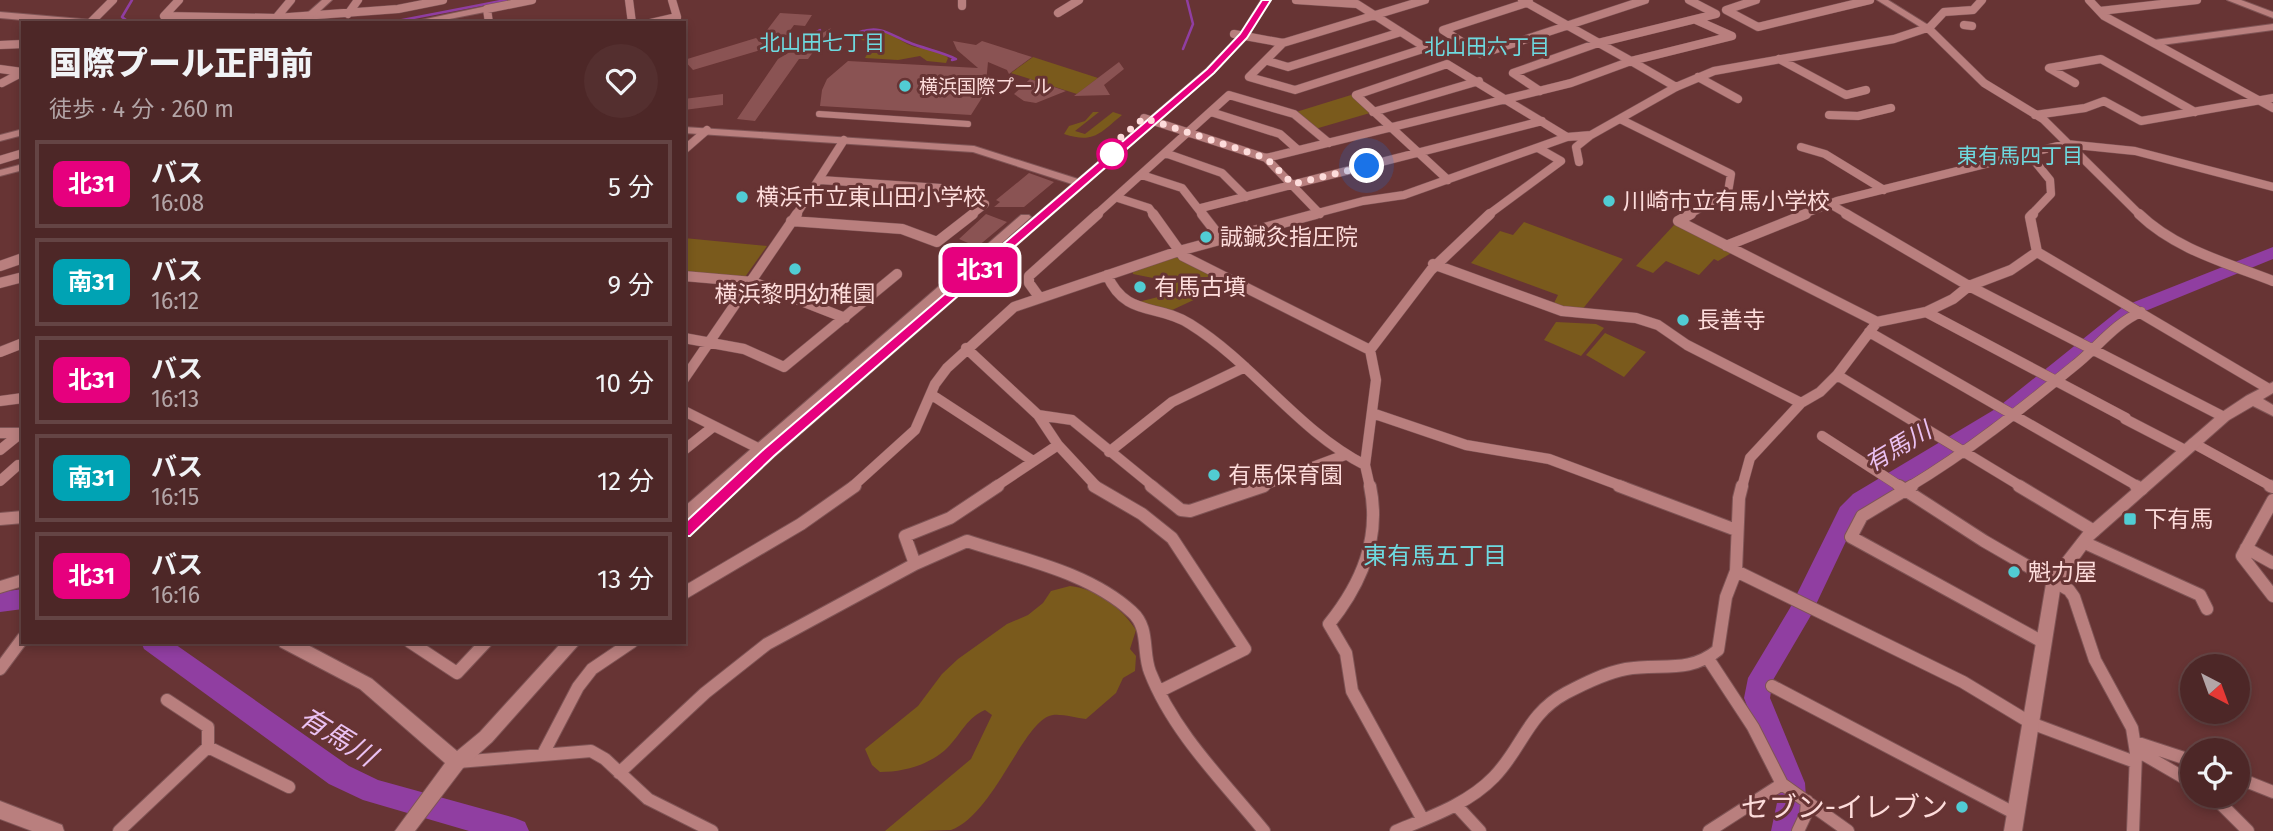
<!DOCTYPE html>
<html lang="ja">
<head>
<meta charset="utf-8">
<style>
	:root { --surface:#4d2727; --page:#542f2f; --text:#f1f3f6; --muted:#b3a5a7; --line:#644444 }
	body { margin:0; font-family:"Fira Sans","Noto Sans JP",sans-serif; background:var(--page); color:var(--text); height:100vh; display:flex; flex-direction:column; font-size:26px; white-space:nowrap }
	* { box-sizing:border-box; margin:0 }
	p { font-size:23px; color:var(--muted) }
	.icon { flex:none; width:38px; height:38px; fill:none; stroke:currentColor; stroke-width:2; stroke-linecap:round; stroke-linejoin:round }
	.map { position:relative; flex:1; overflow:hidden }
	.panel { position:absolute; left:21px; top:21px; width:665px; height:623px; display:flex; flex-direction:column; background:var(--surface); border-radius:0px; box-shadow:0 4px 10px #0003,0 0 0 2px var(--line) }
	.panel>* { flex:none }
	.badge { padding:0 14px; border-radius:10px; font-size:24px; line-height:46px }
	.needle { width:46px; rotate:139deg }
	.buttons { position:absolute; left:2180px; top:654px; display:grid; gap:14px }
	.buttons a { display:grid; place-items:center; width:70px; height:70px; border-radius:50%; background:var(--surface); box-shadow:0 4px 10px #0003,0 0 0 2px var(--line); font-size:35px }
	.you { position:absolute; width:35px; height:35px; margin:-18px; border:5px solid #fff; border-radius:50%; background:#1a73e8; box-shadow:0 0 0 10px #1a73e833 }
	.map>.badge { position:absolute; translate:-50% -50%; box-shadow:0 0 0 4px #fff }
	.round { display:grid; place-items:center; flex:none; width:74px; height:74px; border-radius:37px; background:var(--page) }
	.head { display:flex; align-items:center; justify-content:space-between; height:119px; padding:0 28px }
	h1 { font-size:33px; font-weight:800; line-height:52px }
	ul { padding:0; list-style:none }
	li { display:flex; align-items:center; gap:21px; height:88px; margin:0 14px 10px; padding:0 14px; border:4px solid var(--line); border-radius:0px }
	li div { flex:1 }
	li b { display:block; font-size:26px }
	li em { font-style:normal }
	li .badge { min-width:77px; font-weight:700; text-align:center }
	.map>svg:first-child { display:block }
	.green { fill:#7a5a1c }
	.lines { fill:none; stroke-linecap:round; stroke-linejoin:round }
	.stream { stroke:#903ea1; stroke-width:2.5 }
	.river { fill:#903ea1; fill-rule:evenodd }
	.building { fill:#8a5353 }
	.pedestrian-casing { stroke:#7f5455; stroke-width:7 }
	.minor-far2-casing { stroke:#7f5455; stroke-width:9 }
	.minor-far1-casing { stroke:#7f5455; stroke-width:11 }
	.minor-casing { stroke:#7f5455; stroke-width:14 }
	.tertiary-casing { stroke:#7f5455; stroke-width:2 }
	.pedestrian { stroke:#b97f7e; stroke-width:6 }
	.minor-far2 { stroke:#b97f7e; stroke-width:8 }
	.minor-far1 { stroke:#b97f7e; stroke-width:10 }
	.minor { stroke:#b97f7e; stroke-width:12 }
	.tertiary { fill:#b97f7e; fill-rule:evenodd }
	.line { fill:#e6007e; stroke:#fff; stroke-width:2 }
	.walk { stroke:#fddcdb; stroke-width:7; stroke-dasharray:0 12.6 }
	.poi-dot { fill:#51ccd3; stroke:#673434; stroke-width:2.5 }
	.stop-dot { fill:#fff; stroke:#e6007e; stroke-width:3.5 }
	.labels { text-anchor:middle; stroke-width:6; stroke-linejoin:round; paint-order:stroke }
	.far-poi-label { font-size:19px; fill:#fddcdb; stroke:#673434; text-anchor:start }
	.far-neighbourhood-label { font-size:21px; fill:#6edae0; stroke:#673434 }
	.poi-label { font-size:23px; fill:#fddcdb; stroke:#673434; text-anchor:start }
	.water-label { font-size:24px; font-style:italic; fill:#eac1f2; stroke:#673434 }
	.neighbourhood-label { font-size:24px; fill:#6edae0; stroke:#673434 }
	.near-water-label { font-size:28px; font-style:italic; fill:#eac1f2; stroke:#673434 }
	.near-poi-label { font-size:28px; fill:#fddcdb; stroke:#673434; text-anchor:end }
</style>
</head>
<body>
<div class="map">
<svg width="2273" height="831" viewBox="0 0 2273 831">
	<rect width="100%" height="100%" fill="#673434"/>
	<path class="green" d="M877 29C891 31 899 41 912 46 925 50 939 47 948 58L946 63 927 61 920 56 898 60 865 58 874 42 861 40 870 34 865 30Z
		M1033 57 1098 78 1077 94 1011 73Z
		M1351 95 1370 113 1315 129 1296 112Z
		M1093 112H1099L1075 131 1085 134 1113 112 1122 115C1100 133 1094 144 1064 134L1069 126 1085 121Z
		M1524 222 1623 259 1581 311 1553 305 1558 295 1471 263 1500 231 1513 235Z
		M1674 225 1679 226 1733 252 1718 261 1714 259 1699 275 1666 261 1653 273 1636 266Z
		M684 238 767 246 745 277 684 273Z
		M1172 257 1180 258 1230 283 1170 311 1138 302 1158 297 1162 287 1158 279 1133 274 1132 269Z
		M1556 322 1596 324 1604 328 1581 356 1544 340Z
		M1605 333 1646 352 1624 377 1586 355Z
		M1070 586C1097 589 1122 608 1136 630L1130 649 1136 656 1135 671 1123 678 1116 693 1086 719C1076 718 1063 714 1053 715 1024 718 995 814 951 830 933 831 904 831 885 831L971 759 992 715 985 710C967 718 962 732 950 745 933 764 905 772 880 772L872 765 865 749 918 706 942 674 958 659 1007 624 1028 615 1043 603 1051 591Z"/>
	<g class="lines">
		<path class="stream" d="M130 23 122 17 132 0
			M387 23 506 0
			M863 31 860 32C880 25 889 34 908 42 924 49 940 51 956 59L952 60
			M793 45 820 30
			M1183 49 1193 24 1187 0"/>
		<path class="river" d="M2273 247V259L2138 314 2011 418 1869 506 1857 518 1810 617 1773 680 1770 698 1805 783 1806 798 1799 831H1771L1778 798 1777 783 1744 698 1748 678 1790 608 1840 507 1853 494 1997 408 2124 306Z
			M23 589V609L0 612V592Z
			M141 642H172L349 766 378 780 515 818 525 822 529 831H469L363 800 329 784 144 649Z"/>
	</g>
	<path class="building" d="M780 13 812 15 805 26 794 25 786 36 764 34Z
		M831 28 808 59H799L755 121 737 119 778 59Z
		M756 38 767 48 693 70 684 60Z
		M953 41 976 45 982 41 1032 57 1009 74 1007 70 988 62 985 93 971 115 820 106 822 90 827 79 848 61 978 68 957 50Z
		M1119 62 1124 69 1104 85 1110 95 1074 96Z
		M1030 79 1066 91 1036 103 1024 101 1014 94Z
		M723 94V105L684 110V99Z
		M1029 173 1054 182 1024 207H994L1000 202 996 200Z
		M986 214 1007 222 977 247 959 239Z"/>
	<g class="lines">
		<g class="pedestrian-casing">
			<path id="pedestrian" d="M819 114 968 124"/>
		</g>
		<g class="minor-far2-casing">
			<path id="minor-far2" d="M179 0 164 16 276 18 291 0
				M629 0 632 23
				M962 0V6
				M1756 0 1726 10 1758 27 1870 0
				M2089 0 2104 16 2273 108
				M1529 2 1443 30 1481 54 1645 0
				M2100 11 2197 0
				M1058 13 1079 0
				M348 14 358 0
				M276 18 398 9 443 0
				M91 22 113 0
				M489 23 487 9 532 0
				M651 23 677 17 672 0
				M1964 25 1972 26
				M1928 28 1984 83 2043 119 2140 215
				M1234 34 1283 43 1425 0
				M1283 43 1249 77 1295 90 1426 48 1357 4 1296 0
				M0 45 23 44
				M1779 59 1846 95 1866 90
				M1268 61 1288 67 1401 32
				M1631 61 1732 36 1696 20
				M1631 61 1676 87
				M0 69 22 72
				M1698 77 1738 99
				M2 83 23 72
				M2075 83 2049 68 2101 59 2195 112
				M1540 91 1513 73 1598 43 1716 14 1689 0
				M1211 112 1280 134 1298 150
				M1373 112 1479 81
				M1829 115 1858 116 1891 108
				M2035 115 2085 108 2104 101 2141 121 2273 98
				M1144 118 1266 158 1571 83 1631 61 1522 0
				M1620 119 1731 174 1728 192 1688 215
				M1801 147 1825 154 1884 190
				M684 150 707 130
				M1165 153 1222 173 1246 197
				M2028 153 2050 180 2051 194 2031 215
				M1266 158 1320 214
				M0 160 23 153
				M1579 162 1576 147 1591 135
				M1142 175 1182 188 1203 215
				M820 180 940 188 985 204 971 215
				M1448 180 1356 95 1447 64 1567 137
				M1118 198 1149 208 1154 215
				M1830 204 1849 215
				M1201 208 1542 121
				M796 215 844 140
				M1096 215 1229 95 1294 114 1329 143
				M1310 215 1363 201 1404 195 1567 137 1591 135 1676 87 1714 71 1894 39 1930 27 1944 12 1973 10 1982 0
				M1488 215 1561 161 1538 148
				M1801 215 1837 201 2066 144 2135 151 2273 187"/>
		</g>
		<g class="minor-far1-casing">
			<path id="minor-far1" d="M1153 214 1183 256 1370 350
				M1202 214 1223 241
				M1846 214 1969 286 2224 417
				M2139 214C2175 249 2227 263 2273 281
				M791 221 902 229 937 242 973 214
				M1678 221 1691 214
				M1678 221 1877 322 1926 312 1953 299 1969 286 2011 270 2037 252 2030 217 2033 214
				M1726 246 1806 214
				M2037 252 2269 389
				M1433 264 1562 311 1636 318 1658 325 1687 345 1801 403
				M0 266 23 258
				M1107 275C1126 318 1157 303 1190 324 1254 364 1298 431 1365 465
				M684 276 753 282 845 318
				M0 283 23 277
				M1039 297 1029 283V276L1098 214
				M1926 312 2126 418
				M1869 332 2139 487
				M684 338 744 349 784 367 897 274
				M966 348 1038 415 1058 445 995 487
				M0 352 23 343
				M1837 375 2022 487
				M684 379 797 214
				M932 395 1033 461
				M0 401 23 398
				M684 411 766 452
				M1372 413 1466 445 1549 459 1624 487
				M1038 415 1072 420 1154 487
				M2125 419 2185 450
				M1822 436 1901 487
				M2193 443 2273 487
				M1058 445 1097 487
				M0 450 21 433
				M684 450 714 426
				M1109 452 1172 402 1245 367
				M0 481 18 465H23
				M852 487 915 430 935 384 947 368 1014 307 1179 251 1316 214
				M1259 487 1345 455
				M1370 487 1365 465 1376 380 1370 350 1431 270 1490 214
				M1742 487 1750 458 1801 403 1820 392 1837 375 1877 322
				M1909 487C1969 451 2020 410 2074 366 2097 348 2115 323 2141 312"/>
		</g>
		<g class="minor-casing">
			<path id="minor" d="M1094 486 1142 514 1172 538 1245 649 1160 691
				M1151 486 1181 510 1190 511 1264 486
				M1370 486C1381 538 1362 583 1329 624L1346 653 1352 691 1423 820
				M1619 486 1736 530
				M1899 486 1984 541 2069 590 2074 597 2095 660 2132 728 2136 753 2133 831
				M1912 486 1862 516 1851 537 2041 641
				M2019 486 2094 531
				M2136 486 2142 489
				M2270 486 2273 487
				M2273 500 2242 556 2273 596
				M0 519 23 517
				M2083 542 2200 595 2207 609
				M2246 548 2273 563
				M915 564 967 541C1021 559 1089 572 1132 612 1150 628 1142 652 1150 672 1173 732 1224 782 1264 831
				M1736 571 1963 682 2031 723 2135 762
				M684 593 801 524 855 486
				M410 642 457 673 486 642
				M1709 660 1753 727 1782 784
				M0 669 23 638
				M1772 686 2016 814
				M2135 742 2193 761
				M208 747 289 787
				M2136 750 2193 783
				M543 754 578 687 592 669 632 642
				M458 762 591 751 605 759 648 799 712 831
				M619 773 705 693 767 644 915 564 905 536 950 518 998 486
				M2238 778 2273 792
				M2213 796 2248 831
				M1456 805 1480 831
				M119 831 208 747V727L167 700
				M1396 831C1430 817 1468 804 1494 777 1523 747 1527 714 1566 693 1585 683 1605 673 1626 669 1660 663 1689 674 1718 650L1726 597 1736 571 1739 498 1742 486
				M1709 831 1782 784 1848 831
				M1798 831 1806 814 1807 801"/>
		</g>
		<g class="tertiary-casing">
			<path id="tertiary" d="M322 0H332L307 23H296Z
				M1261 0H1271L1247 38 1214 73 774 457 689 536 684 538V507L1021 215H1029L1031 217 956 284 1072 184 973 152 684 133V127L974 146 1078 179 1206 69 1240 34Z
				M1877 0H1888L1933 28 1925 30Z
				M2227 0H2241L2273 12V18Z
				M487 6 490 7V11L429 23H407Z
				M0 12 93 20 98 23H57L0 18Z
				M2273 24V30L2154 46 2149 43 2154 40Z
				M23 129V135L0 141V135Z
				M23 164V170L0 176V170Z
				M2273 382V393L2263 399 2273 405V416L2253 406 2229 420 2093 540 2061 584 2022 831H2004L2047 578 2083 532 2219 414 2246 396Z
				M0 428H23V438H0Z
				M23 574V586L0 593V581Z
				M278 642H302L372 679 457 751 480 732 562 642H581L492 742 463 768 415 831H395L445 763 360 689 280 647Z
				M0 801 62 825 64 831H32L0 819Z"/>
		</g>
		<use href="#pedestrian" class="pedestrian"/>
		<use href="#minor-far2" class="minor-far2"/>
		<use href="#minor-far1" class="minor-far1"/>
		<use href="#minor" class="minor"/>
		<use href="#tertiary" class="tertiary"/>
	</g>
	<path class="line" d="M1262 0H1271L1247 38 1214 73 774 456 690 536H679V528L764 449 1207 69 1240 34Z"/>
	<g class="lines">
		<path class="walk" d="M1112 154 1107 149 1144 118 1266 158 1293 184 1367 166"/>
	</g>
	<g class="poi-dot">
		<circle cx="905" cy="86" r="7"/>
		<circle cx="742" cy="197" r="7"/>
		<circle cx="1609" cy="201" r="7"/>
		<circle cx="1206" cy="237" r="7"/>
		<circle cx="795" cy="269" r="7"/>
		<circle cx="1140" cy="287" r="7"/>
		<circle cx="1683" cy="320" r="7"/>
		<circle cx="1214" cy="475" r="7"/>
		<rect x="2123" y="512" width="14" height="14" rx="3.5"/>
		<circle cx="2014" cy="572" r="7"/>
		<circle cx="1962" cy="807" r="7"/>
	</g>
	<circle class="stop-dot" cx="1112" cy="154" r="14"/>
	<g class="labels">
		<g class="far-poi-label">
			<text x="919" y="93">横浜国際プール</text>
		</g>
		<g class="far-neighbourhood-label">
			<text x="822" y="50">北山田七丁目</text>
			<text x="1487" y="54">北山田六丁目</text>
			<text x="2020" y="163">東有馬四丁目</text>
		</g>
		<g class="poi-label">
			<text x="756" y="205">横浜市立東山田小学校</text>
			<text x="1623" y="209">川崎市立有馬小学校</text>
			<text x="1220" y="245">誠鍼灸指圧院</text>
			<text x="1154" y="295">有馬古墳</text>
			<text x="795" y="302" text-anchor="middle">横浜黎明幼稚園</text>
			<text x="1697" y="328">長善寺</text>
			<text x="1228" y="483">有馬保育園</text>
			<text x="2144" y="527">下有馬</text>
			<text x="2028" y="580">魁力屋</text>
		</g>
		<g class="water-label">
			<text transform="translate(1898 447) rotate(-31)" y="8">有馬川</text>
		</g>
		<g class="neighbourhood-label">
			<text x="1435" y="564">東有馬五丁目</text>
		</g>
		<g class="near-water-label">
			<text transform="translate(338 736) rotate(32)" y="10">有馬川</text>
		</g>
		<g class="near-poi-label">
			<text x="1948" y="817">セブン-イレブン</text>
		</g>
	</g>
</svg>
<div class="buttons">
<a><svg class="needle" viewBox="-14 -14 28 28"><path d="M0-13l5 13h-10z" fill="#e53935"/><path d="M0 13l5-13h-10z" fill="#b3a5a7"/></svg></a>
<a><svg class="icon" aria-label="locate" viewBox="0 0 24 24"><circle cx="12" cy="12" r="6"/><path d="M12 2v4M12 18v4M2 12h4M18 12h4"/></svg></a>
</div>
<div class="you" style="left:1367px;top:166px"></div>
<b class="badge" style="left:980px;top:270px;background:#e6007e;color:#fff">北31</b>
<section class="panel">
<div class="head"><div><h1>国際プール正門前</h1><p>徒歩 · 4 分 · 260 m</p></div><a class="round"><svg class="icon" aria-label="heart" viewBox="0 0 24 24"><path d="M12 20l-8-8c-3-5 5-10 8-4 3-6 11-1 8 4z"/></svg></a></div>
<ul>
<li><span class="badge" style="background:#e6007e;color:#fff">北31</span><div><b>バス</b><p>16:08</p></div><em>5 分</em></li>
<li><span class="badge" style="background:#00a3b4;color:#fff">南31</span><div><b>バス</b><p>16:12</p></div><em>9 分</em></li>
<li><span class="badge" style="background:#e6007e;color:#fff">北31</span><div><b>バス</b><p>16:13</p></div><em>10 分</em></li>
<li><span class="badge" style="background:#00a3b4;color:#fff">南31</span><div><b>バス</b><p>16:15</p></div><em>12 分</em></li>
<li><span class="badge" style="background:#e6007e;color:#fff">北31</span><div><b>バス</b><p>16:16</p></div><em>13 分</em></li>
</ul>
</section>
</div>
</body>
</html>
